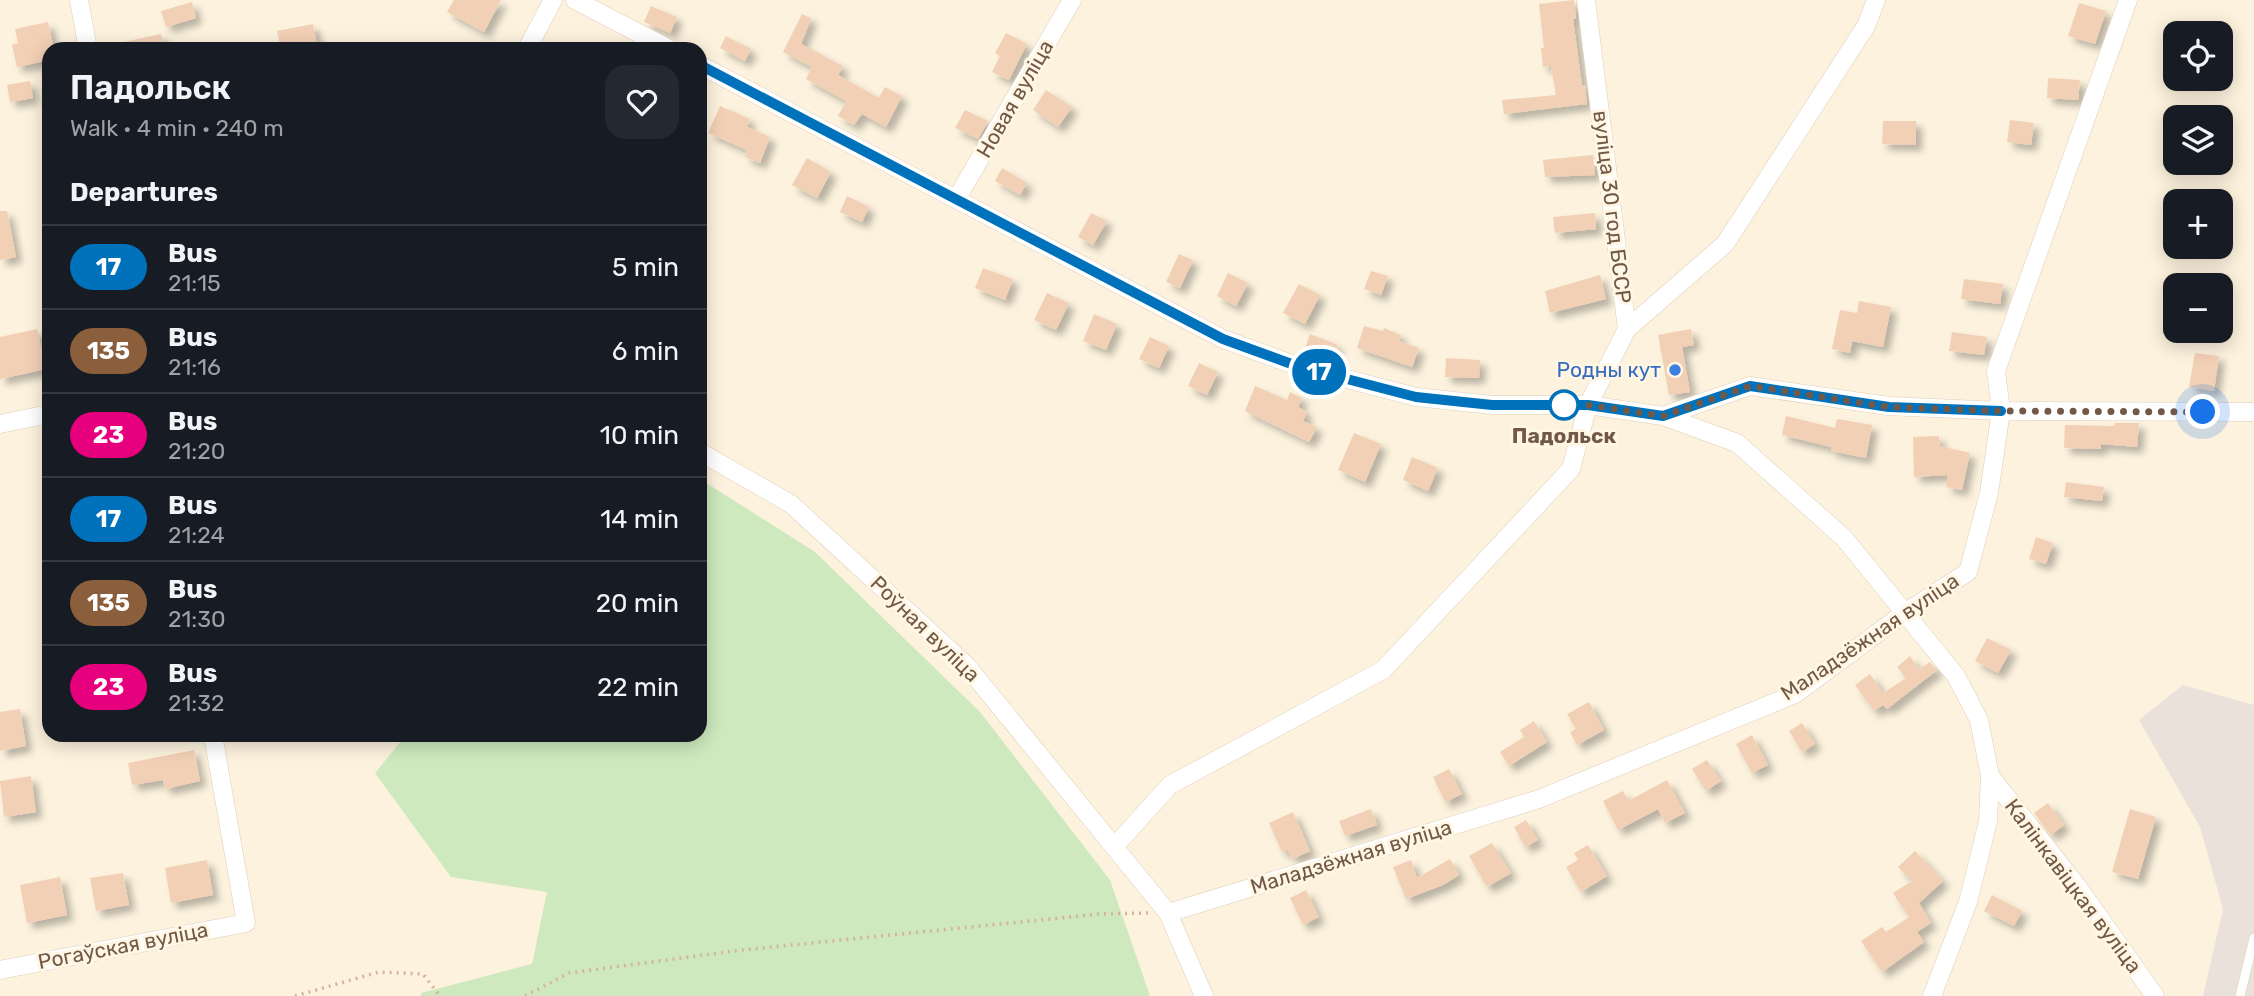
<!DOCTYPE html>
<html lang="en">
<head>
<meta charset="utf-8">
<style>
	:root { --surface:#171b24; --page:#242831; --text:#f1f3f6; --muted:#9ea1a6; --line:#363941 }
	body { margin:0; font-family:Rubik,sans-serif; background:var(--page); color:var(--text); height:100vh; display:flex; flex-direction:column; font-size:26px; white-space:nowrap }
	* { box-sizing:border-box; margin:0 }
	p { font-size:23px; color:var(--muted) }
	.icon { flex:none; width:38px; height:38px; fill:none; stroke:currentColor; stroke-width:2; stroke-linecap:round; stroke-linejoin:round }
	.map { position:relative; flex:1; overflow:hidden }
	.panel { position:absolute; left:42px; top:42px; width:665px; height:700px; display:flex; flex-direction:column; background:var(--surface); border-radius:21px; box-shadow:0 4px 18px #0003 }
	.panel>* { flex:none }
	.badge { padding:0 14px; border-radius:23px; font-size:24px; line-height:46px }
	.tools { position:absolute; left:2163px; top:21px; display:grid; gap:14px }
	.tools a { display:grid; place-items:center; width:70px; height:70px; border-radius:14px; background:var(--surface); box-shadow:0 4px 18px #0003; font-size:35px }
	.you { position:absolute; width:35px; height:35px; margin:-18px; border:5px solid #fff; border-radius:50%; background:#1a73e8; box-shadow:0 0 0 10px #1a73e833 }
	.map>.badge { position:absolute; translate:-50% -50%; box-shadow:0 0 0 4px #fff }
	h2 { padding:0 28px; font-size:26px; line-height:63px }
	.round { display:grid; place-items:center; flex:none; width:74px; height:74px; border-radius:21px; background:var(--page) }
	.headline { display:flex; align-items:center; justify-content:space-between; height:119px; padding:0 28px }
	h1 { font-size:33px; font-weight:600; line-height:52px }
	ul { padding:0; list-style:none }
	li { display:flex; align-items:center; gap:21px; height:84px; padding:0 28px; border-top:2px solid var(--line) }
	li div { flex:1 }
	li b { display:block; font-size:26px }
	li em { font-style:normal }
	li .badge { min-width:77px; font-weight:700; text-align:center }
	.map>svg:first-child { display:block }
	.industrial { fill:#eae2da }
	.green { fill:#cde9bd }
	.building { fill:#f2d0b5; filter:url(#shadow) }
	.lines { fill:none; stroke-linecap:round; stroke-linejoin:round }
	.lane-casing { stroke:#e0ceba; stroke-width:10 }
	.street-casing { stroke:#e0ceba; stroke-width:19 }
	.path { stroke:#d6b399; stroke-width:3.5; stroke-dasharray:2 5; stroke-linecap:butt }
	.lane { stroke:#fff; stroke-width:9 }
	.street { stroke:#fff; stroke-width:18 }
	.line-casing { stroke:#fff; stroke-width:16 }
	.line { stroke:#0072bc; stroke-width:10 }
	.walk { stroke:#725846; stroke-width:7; stroke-dasharray:0 12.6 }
	.shop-dot { fill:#3f7fe0; stroke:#fff6e4; stroke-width:2.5 }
	.stop-dot { fill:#fff; stroke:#0072bc; stroke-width:3.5 }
	.labels { text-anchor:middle; stroke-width:6; stroke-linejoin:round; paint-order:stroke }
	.street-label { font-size:21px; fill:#725846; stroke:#fff6e4 }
	.shop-label { font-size:21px; fill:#366cbe; stroke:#fff6e4; text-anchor:end }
	.stop-label { font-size:21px; font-weight:bold; fill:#725846; stroke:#fff6e4 }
</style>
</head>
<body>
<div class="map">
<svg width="2254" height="996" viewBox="0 0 2254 996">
	<defs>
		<filter id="shadow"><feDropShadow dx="6" dy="6" stdDeviation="3.5" flood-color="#0004"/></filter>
	</defs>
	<rect width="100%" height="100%" fill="#fcf2dd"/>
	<path class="industrial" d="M2183 685 2254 705V996H2203L2223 909 2200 827 2139 720Z"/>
	<path class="green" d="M700 479 815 552 980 712 1110 880 1150 996H421V993L532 964 547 892 451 877 375 773 406 735H700Z"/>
	<path class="building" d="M454 0H501L484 32 447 12Z
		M1574 0 1576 19H1573L1582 85H1585L1587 104 1504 114 1502 100 1556 95 1551 66 1543 67 1541 48H1544L1539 4Z
		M192 2 196 18 166 27 161 11Z
		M2079 3 2106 11 2095 44 2068 36Z
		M651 6 677 17 670 33 644 22Z
		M802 14 811 18 801 44 843 66 838 75 879 98 885 87 902 96 886 127 862 114 854 125 838 116 846 101 806 79 812 67 783 52Z
		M48 22 54 49H49V60L17 67 12 45 18 43 15 29Z
		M313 24 318 49H281L277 31Z
		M1006 33 1027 44 1009 80 992 72 1000 56 995 53Z
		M161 34 164 49H119V43Z
		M726 36 751 49 745 61 720 48Z
		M2048 78 2080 80 2078 100 2047 98Z
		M30 81 33 98 10 102 7 85Z
		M1046 90 1072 107 1058 127 1033 110Z
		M720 106 750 119 747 127 770 137 760 163 745 157 747 150 708 133Z
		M965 110 988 121 978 139 955 128Z
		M2010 120 2034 123 2031 145 2007 142Z
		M1883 121H1916V145L1882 144Z
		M1593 155 1595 175 1545 177 1543 160Z
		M807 158 831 172 817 198 792 185Z
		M1002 168 1027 183 1020 195 995 181Z
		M847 196 869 207 862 222 840 212Z
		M0 211H7L16 257 0 260Z
		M1091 213 1107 221 1093 245 1078 237Z
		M1595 213 1596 229 1555 233 1553 217Z
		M1179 254 1193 260 1180 288 1166 282Z
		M983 268 1013 279 1005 300 975 288Z
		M1371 271 1388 276 1381 295 1364 289Z
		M1228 273 1248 283 1236 306 1217 296Z
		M1600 275 1606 299 1550 313 1545 291Z
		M1964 279 2003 284 2000 304 1961 299Z
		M1299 284 1320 295 1305 324 1283 313Z
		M1047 293 1069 303 1056 330 1034 320Z
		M1859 301 1891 307 1883 347 1852 341 1850 353 1832 349 1840 310 1857 313Z
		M1094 314 1117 324 1106 350 1083 341Z
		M1364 326 1383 331 1384 328 1401 335 1399 341 1419 348 1412 367 1357 348Z
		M37 329 46 369 0 379V337Z
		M1691 329 1694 345 1682 347 1690 392 1669 395 1658 335Z
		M1952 332 1987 337 1984 355 1949 351Z
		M1310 334 1338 345 1331 361 1304 351Z
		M1150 337 1169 346 1159 368 1139 359Z
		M2195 353 2219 356 2214 391 2189 387Z
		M1446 358 1480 360 1479 378 1445 377Z
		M1199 363 1218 372 1207 395 1188 386Z
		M1255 386 1287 400 1290 392 1302 398 1298 407 1307 412 1303 421 1317 427 1309 442 1245 411Z
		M1786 416 1835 428 1837 419 1872 425 1866 458 1831 451V447L1782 435Z
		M2115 423H2139L2137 447 2101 444V449L2064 448 2065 425 2114 426Z
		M1354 433 1381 444 1365 482 1338 470Z
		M1939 436 1940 446 1970 453 1962 490 1946 487 1948 475 1914 477 1913 437Z
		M1412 457 1438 468 1428 491 1403 480Z
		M2066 482 2104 487 2102 501 2064 497Z
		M2036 537 2053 543 2046 564 2029 559Z
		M1987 638 2011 650 1998 673 1975 661Z
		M1910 656 1919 669 1930 662 1937 670 1887 709 1883 705 1874 711 1855 685 1870 674 1883 693 1906 678 1897 667Z
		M1589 702 1604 730 1577 745 1570 732 1576 729 1567 714Z
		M20 709 26 746 0 751V712Z
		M1534 721 1547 742 1509 766 1500 752 1524 737 1520 730Z
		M1802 723 1815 744 1802 752 1789 731Z
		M1752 735 1768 765 1752 773 1736 744Z
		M194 750 200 781 165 789 163 780 132 785 128 763Z
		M1707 760 1721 781 1706 791 1692 769Z
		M1449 769 1462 794 1445 802 1433 777Z
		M31 776 36 812 4 817 0 781Z
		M1667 780 1685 813 1665 823 1658 809 1618 830 1603 801 1623 791 1628 801Z
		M2048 803 2064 825 2051 835 2034 813Z
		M1371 809 1377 825 1345 836 1339 821Z
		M2130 809 2156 817 2138 879 2112 872Z
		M1293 812 1310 851 1292 859 1288 850 1282 852 1269 823Z
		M1526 820 1538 840 1525 847 1514 827Z
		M1492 843 1511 873 1487 887 1469 856Z
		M1588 845 1607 876 1581 892 1566 867 1578 860 1574 853Z
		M1915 851 1943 881 1919 903 1931 923 1917 932 1924 942 1882 972 1861 941 1882 927 1886 932 1909 917 1893 893 1912 881 1898 867Z
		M1450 859 1459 875 1443 885 1406 899 1393 867 1411 860 1417 878Z
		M207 860 213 895 171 903 165 868Z
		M123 873 129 905 96 911 90 878Z
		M60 877 67 915 27 923 20 885Z
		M1306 890 1319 917 1303 925 1290 898Z
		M1992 895 2022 911 2014 926 1984 911Z"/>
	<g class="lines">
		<g class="lane-casing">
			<path id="lane" d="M2240 996 2254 938"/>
		</g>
		<g class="street-casing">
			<path id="street" d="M79 0 88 49
				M575 0 669 49
				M527 49 553 0
				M700 65 1223 339 1297 366 1416 397 1492 405H1588L1663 416 1750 386 1889 406 2001 411 2254 412
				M957 198 1072 0
				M1627 329 1725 244 1866 26 1876 0
				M1663 416 1737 443 1844 538 1956 676 1979 720 1990 776 1988 821 1968 902 1932 996
				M0 424 49 414
				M700 452 791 504 966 665 1168 913 1204 996
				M1990 776 2077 886 2155 996
				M1114 847 1170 785 1383 670 1571 469 1588 405 1627 329 1586 0
				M1168 913 1539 799 1795 694 1906 612 1968 572 1989 493 2001 411 1996 371 2128 0
				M0 970 246 923 213 735"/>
		</g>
		<path class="path" d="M295 996 379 972 423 974 440 996
			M525 996 569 973 742 950 1100 914 1148 913"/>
		<use href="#lane" class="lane"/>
		<use href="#street" class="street"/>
	</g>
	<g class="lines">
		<g class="line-casing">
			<path id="line" d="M700 65 1223 339 1297 366 1416 397 1492 405H1588L1663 416 1750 386 1889 407 2001 411"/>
		</g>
		<use href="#line" class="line"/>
		<path class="walk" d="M1564 405H1588L1663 416 1750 386 1889 407 2001 411 2203 412"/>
	</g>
	<circle class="shop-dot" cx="1675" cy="370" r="7"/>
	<circle class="stop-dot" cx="1564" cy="405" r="14"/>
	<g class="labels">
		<g class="street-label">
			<text transform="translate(1015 99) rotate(-60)" y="7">Новая вуліца</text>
			<text transform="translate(1612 207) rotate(83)" y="7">вуліца 30 год БССР</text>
			<text transform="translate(925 629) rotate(44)" y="7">Роўная вуліца</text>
			<text transform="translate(1870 637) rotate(-34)" y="7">Маладзёжная вуліца</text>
			<text transform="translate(1351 857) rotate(-17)" y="7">Маладзёжная вуліца</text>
			<text transform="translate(2073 886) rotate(53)" y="7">Калінкавіцкая вуліца</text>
			<text transform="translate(123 946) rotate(-11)" y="7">Рогаўская вуліца</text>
		</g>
		<g class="shop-label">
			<text x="1661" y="377">Родны кут</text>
		</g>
		<g class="stop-label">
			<text x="1564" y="443">Падольск</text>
		</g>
	</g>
</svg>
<div class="tools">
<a><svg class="icon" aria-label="locate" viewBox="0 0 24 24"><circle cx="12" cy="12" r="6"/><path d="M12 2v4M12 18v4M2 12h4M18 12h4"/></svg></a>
<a><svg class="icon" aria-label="layers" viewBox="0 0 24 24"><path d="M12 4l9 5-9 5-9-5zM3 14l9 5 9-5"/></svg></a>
<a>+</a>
<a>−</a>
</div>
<div class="you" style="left:2203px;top:412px"></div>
<b class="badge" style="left:1319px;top:372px;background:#0072bc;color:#fff">17</b>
<section class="panel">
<div class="headline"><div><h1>Падольск</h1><p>Walk · 4 min · 240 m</p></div><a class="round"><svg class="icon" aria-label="heart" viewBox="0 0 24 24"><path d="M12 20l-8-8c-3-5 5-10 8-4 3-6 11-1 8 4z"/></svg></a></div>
<h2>Departures</h2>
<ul>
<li><span class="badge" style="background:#0072bc;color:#fff">17</span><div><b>Bus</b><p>21:15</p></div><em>5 min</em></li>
<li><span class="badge" style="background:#8b5e3c;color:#fff">135</span><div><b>Bus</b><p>21:16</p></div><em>6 min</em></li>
<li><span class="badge" style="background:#e6007e;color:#fff">23</span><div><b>Bus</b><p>21:20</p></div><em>10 min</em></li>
<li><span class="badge" style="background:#0072bc;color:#fff">17</span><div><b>Bus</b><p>21:24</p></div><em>14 min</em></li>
<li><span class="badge" style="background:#8b5e3c;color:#fff">135</span><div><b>Bus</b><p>21:30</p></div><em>20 min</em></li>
<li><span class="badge" style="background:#e6007e;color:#fff">23</span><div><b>Bus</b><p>21:32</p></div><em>22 min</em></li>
</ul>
</section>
</div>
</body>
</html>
